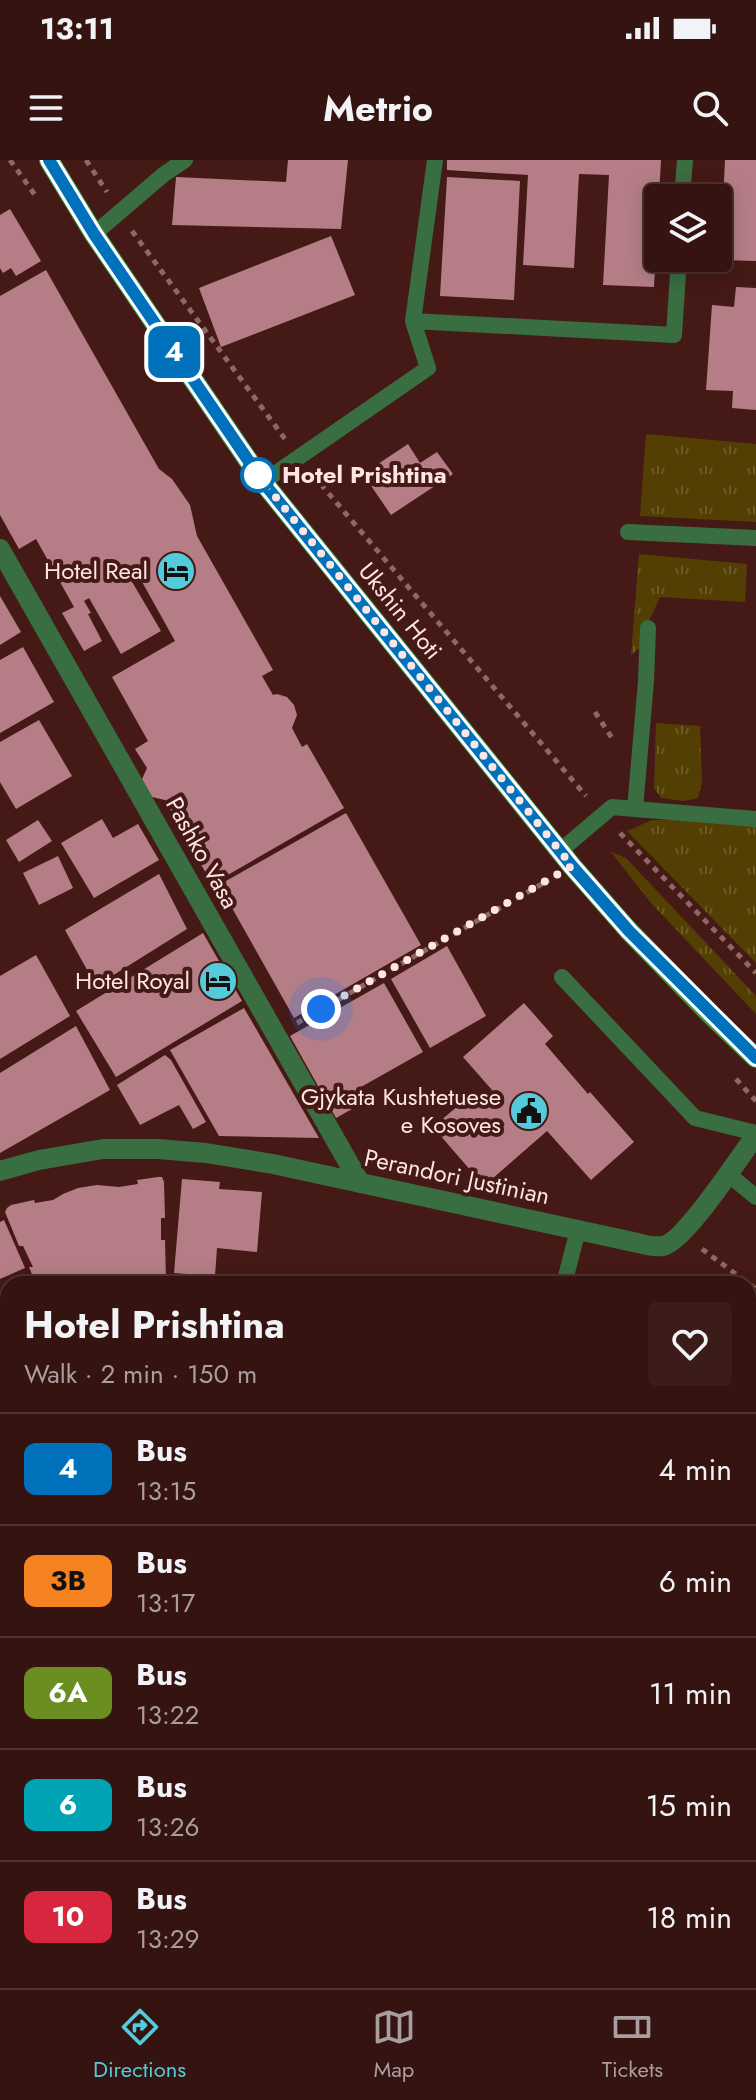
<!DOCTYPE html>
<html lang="en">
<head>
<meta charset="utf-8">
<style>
	:root { --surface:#341310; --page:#3c1c19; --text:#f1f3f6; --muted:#a99e9f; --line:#4e3230; --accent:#53cbdb }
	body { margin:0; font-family:Jost,sans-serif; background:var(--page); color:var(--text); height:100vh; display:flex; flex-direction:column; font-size:30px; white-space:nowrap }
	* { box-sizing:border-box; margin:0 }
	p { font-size:26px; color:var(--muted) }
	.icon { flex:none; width:44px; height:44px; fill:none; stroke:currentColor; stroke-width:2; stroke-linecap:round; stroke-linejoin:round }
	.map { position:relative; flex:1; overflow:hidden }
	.sheet { position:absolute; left:0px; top:1116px; width:756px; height:712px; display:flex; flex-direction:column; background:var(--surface); border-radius:24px 24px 0 0; box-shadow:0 4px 20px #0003,0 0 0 2px var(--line) }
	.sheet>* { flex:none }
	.badge { padding:0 16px; border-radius:12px; font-size:28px; line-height:52px }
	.fabs { position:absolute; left:644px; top:24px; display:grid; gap:16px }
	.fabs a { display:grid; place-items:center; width:88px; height:88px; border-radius:8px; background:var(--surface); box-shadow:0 4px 20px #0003,0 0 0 2px var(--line); font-size:40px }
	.you { position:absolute; width:40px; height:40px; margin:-20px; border:6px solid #fff; border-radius:50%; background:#1a73e8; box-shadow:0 0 0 12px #1a73e833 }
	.map>.badge { position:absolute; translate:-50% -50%; box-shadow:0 0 0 4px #fff }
	.round { display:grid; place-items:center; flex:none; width:84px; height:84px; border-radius:8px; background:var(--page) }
	.overview { display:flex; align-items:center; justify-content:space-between; height:136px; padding:0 24px }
	h1 { font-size:38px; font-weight:700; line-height:60px }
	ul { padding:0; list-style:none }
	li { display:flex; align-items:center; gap:24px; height:112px; padding:0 24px; border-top:2px solid var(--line) }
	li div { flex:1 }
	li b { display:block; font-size:30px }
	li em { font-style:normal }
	li .badge { min-width:88px; font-weight:700; text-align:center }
	.status { display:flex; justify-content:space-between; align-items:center; height:56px; padding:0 40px; background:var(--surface); direction:ltr }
	.status svg { height:22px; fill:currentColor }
	header { display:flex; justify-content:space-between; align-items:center; height:104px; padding:0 24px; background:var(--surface); font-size:36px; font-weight:700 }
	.tabs { display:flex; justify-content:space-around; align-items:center; height:112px; border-top:2px solid var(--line); background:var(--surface); font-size:22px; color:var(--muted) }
	.tabs a { display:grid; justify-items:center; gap:4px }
	.tabs .current { color:var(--accent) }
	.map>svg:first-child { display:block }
	.grass { fill:url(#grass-tufts) }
	.building { fill:#b57e87 }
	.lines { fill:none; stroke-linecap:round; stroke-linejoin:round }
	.path { stroke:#8d6864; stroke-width:5; stroke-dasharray:6 6; stroke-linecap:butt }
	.service { stroke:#386e41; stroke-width:16 }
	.minor { stroke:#386e41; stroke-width:20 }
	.secondary { stroke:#37954c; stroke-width:20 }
	.line-casing { stroke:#fff; stroke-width:18 }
	.line { stroke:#0072bc; stroke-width:12 }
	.walk { stroke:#fee5e1; stroke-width:8; stroke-dasharray:0 14.4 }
	.stop-dot { fill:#fff; stroke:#0072bc; stroke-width:4 }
	.labels { text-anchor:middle; stroke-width:8; stroke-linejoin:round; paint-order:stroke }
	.stop-label { font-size:24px; font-weight:bold; fill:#fee5e1; stroke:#451915; text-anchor:start }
	.poi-label { font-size:24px; fill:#fee5e1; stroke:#451915; text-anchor:end }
	.street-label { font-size:24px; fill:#fee5e1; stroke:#451915 }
</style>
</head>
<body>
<div class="status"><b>13:11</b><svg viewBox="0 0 49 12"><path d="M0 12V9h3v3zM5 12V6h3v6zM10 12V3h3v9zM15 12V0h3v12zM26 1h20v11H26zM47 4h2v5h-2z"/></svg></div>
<header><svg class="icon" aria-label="menu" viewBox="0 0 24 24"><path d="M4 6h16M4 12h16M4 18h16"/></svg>Metrio<svg class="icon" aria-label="search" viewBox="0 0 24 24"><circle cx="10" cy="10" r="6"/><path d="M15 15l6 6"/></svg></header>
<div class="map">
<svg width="756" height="1828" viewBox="0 0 756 1828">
	<defs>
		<pattern id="grass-tufts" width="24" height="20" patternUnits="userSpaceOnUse" patternTransform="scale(2)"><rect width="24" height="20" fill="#533f03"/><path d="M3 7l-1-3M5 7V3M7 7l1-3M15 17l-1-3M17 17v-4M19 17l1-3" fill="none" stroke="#6d5b27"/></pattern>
	</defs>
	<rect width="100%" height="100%" fill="#451915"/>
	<path class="grass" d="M646 274 756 284V362L640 356Z
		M639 394 747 404 745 442 660 437 649 461 646 483 631 495Z
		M656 563 700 566 702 622 698 638 684 641 661 638 654 628Z
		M652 660H691L756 665V803L627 671Z
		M611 692 626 698 756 836V854L651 743Z"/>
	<path class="building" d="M288 0H348L341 69 172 65 176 17 286 22Z
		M447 0H661L654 127 603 125 609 15 579 14 574 108 523 105 528 15 447 10Z
		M725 0H756V101L720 100Z
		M447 17 520 21 514 140 440 136Z
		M10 49 41 101 16 116 11 108 3 113 0 108V55Z
		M331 76 355 135 221 187 199 128Z
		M46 110 159 309 172 319 190 345 197 376 273 510 262 516 273 535 277 534 287 537 294 545 297 555 292 568 302 587 307 584 344 648 212 724 165 640 152 637 142 619 147 608 135 589 148 581 112 517 175 481 136 411 128 415 161 471 121 494 89 438 84 441 91 453 88 454 102 481 84 491 62 453 74 447 36 379 19 389 0 355V136Z
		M736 127 756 128V250L732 248 733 231 706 230 712 145 734 147Z
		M408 284 420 303 437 292 453 314 391 355 363 314Z
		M0 436 21 472 0 485Z
		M23 487 54 542 0 573V500Z
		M39 560 72 616 16 649 0 622V582Z
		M346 653 421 785 294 858 219 725Z
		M102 659 113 678 138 664 159 700 94 738 61 683Z
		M38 660 52 681 19 702 6 680Z
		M58 696 73 728 39 745 23 713Z
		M159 714 187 769 96 826 65 770Z
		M203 773 242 841 116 917 76 851Z
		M447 786 486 856 430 888 391 819Z
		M36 795 70 856 0 899V816Z
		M384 823 423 892 361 927 368 940 336 958 290 876Z
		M524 843 553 876 545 884 588 934 590 932 634 982 591 1020 547 971 484 1026 433 967 465 940 472 948 492 930 463 897Z
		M244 848 319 978 219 976 170 890Z
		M76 866 110 930 0 993V913Z
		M165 895 171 900 206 962 193 969 179 945 140 965 117 925Z
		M158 1017H162L164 1022 165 1058H161V1080H165L166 1121H161V1124H36L29 1107H33L23 1086H19L5 1052 7 1048 11 1045 34 1040 35 1043 53 1040 63 1034 78 1028 97 1025 119 1027 138 1024 137 1020Z
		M182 1019 220 1022 219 1029 262 1032 257 1092 217 1088 215 1116 174 1113Z
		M4 1060 25 1108 0 1119V1062Z
		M748 1184 756 1190V1246L748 1241Z
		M748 1268 756 1269V1338L748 1337Z
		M8 1300V1362L3 1364 0 1358V1304Z
		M748 1519 756 1520 750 1636H748Z
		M8 1527V1603L0 1608V1532Z
		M8 1674V1813L0 1814V1675Z
		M748 1695H756V1758H748Z
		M748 1763H756V1828H701V1820H748Z
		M123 1820H174V1828H122Z
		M479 1823V1828H422V1824Z"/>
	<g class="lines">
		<path class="path" d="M10 0 35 35
			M86 0 107 32
			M132 71 285 279
			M313 315 586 636
			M595 552 614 581
			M620 673 756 813
			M297 863 549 720
			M736 919 756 941
			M702 1089 756 1129
			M751 1187 756 1180"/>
		<path class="service" d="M682 38 685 0
			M94 74 163 15 185 0
			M413 161 674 175 679 98
			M263 322 428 208 413 161 435 0
			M628 372 756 378
			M648 468 646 521 635 649 756 659
			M560 691 612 647 635 649
			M562 817 695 958 756 973
			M728 1014 756 1037
			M564 1124 578 1070
			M217 1828 218 1820"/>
		<path class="minor" d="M0 389 360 1023
			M0 1011 39 1000 103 989H158L206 993 273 1004 638 1083C645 1085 655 1087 663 1086 685 1082 740 996 756 975
			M0 1418 8 1414
			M748 1483H756
			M368 1828 369 1820"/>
		<path class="secondary" d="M49 0 94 74 263 322 572 706 629 771 710 854 756 898"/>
	</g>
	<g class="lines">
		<g class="line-casing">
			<path id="line" d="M49 0 94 74 263 322 572 706 629 771 756 898"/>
		</g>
		<use href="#line" class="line"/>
		<path class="walk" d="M258 315 572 706 321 849"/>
	</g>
	<defs>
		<g id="hotel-disc" transform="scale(2)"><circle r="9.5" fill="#53cbdb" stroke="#451915"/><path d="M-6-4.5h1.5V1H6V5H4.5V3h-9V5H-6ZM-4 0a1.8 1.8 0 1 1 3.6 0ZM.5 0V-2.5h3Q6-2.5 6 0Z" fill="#111"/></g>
		<g id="civic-disc" transform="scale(2)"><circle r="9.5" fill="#53cbdb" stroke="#451915"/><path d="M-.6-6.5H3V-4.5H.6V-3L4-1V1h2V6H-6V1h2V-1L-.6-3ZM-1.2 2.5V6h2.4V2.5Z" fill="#111"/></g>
	</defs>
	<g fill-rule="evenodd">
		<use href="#hotel-disc" x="176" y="411"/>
		<use href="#hotel-disc" x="218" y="821"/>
		<use href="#civic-disc" x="529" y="951"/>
	</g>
	<circle class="stop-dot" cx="258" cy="315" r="16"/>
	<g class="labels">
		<g class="stop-label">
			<text x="282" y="323">Hotel Prishtina</text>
		</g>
		<g class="poi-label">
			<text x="148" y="419">Hotel Real</text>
			<text x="190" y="829">Hotel Royal</text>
			<text x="501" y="945">Gjykata Kushtetuese<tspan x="501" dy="28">e Kosoves</tspan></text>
		</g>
		<g class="street-label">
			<text transform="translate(400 451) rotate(51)" y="8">Ukshin Hoti</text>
			<text transform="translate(202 693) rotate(61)" y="8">Pashko Vasa</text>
			<text transform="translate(457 1017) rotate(12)" y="8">Perandori Justinian</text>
		</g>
	</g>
</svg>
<div class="fabs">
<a><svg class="icon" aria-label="layers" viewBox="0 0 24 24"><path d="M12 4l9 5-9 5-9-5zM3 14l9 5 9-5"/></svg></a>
</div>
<div class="you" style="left:321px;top:849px"></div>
<b class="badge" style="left:174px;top:192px;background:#0072bc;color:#fff">4</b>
<section class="sheet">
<div class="overview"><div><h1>Hotel Prishtina</h1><p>Walk · 2 min · 150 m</p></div><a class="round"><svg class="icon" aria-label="heart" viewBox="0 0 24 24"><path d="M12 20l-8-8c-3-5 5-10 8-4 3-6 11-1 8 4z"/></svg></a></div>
<ul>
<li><span class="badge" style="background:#0072bc;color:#fff">4</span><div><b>Bus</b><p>13:15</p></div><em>4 min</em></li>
<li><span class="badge" style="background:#f58220;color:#111">3B</span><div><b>Bus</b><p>13:17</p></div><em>6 min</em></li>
<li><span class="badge" style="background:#6b8e23;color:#fff">6A</span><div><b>Bus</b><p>13:22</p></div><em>11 min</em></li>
<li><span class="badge" style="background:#00a3b4;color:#fff">6</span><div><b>Bus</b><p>13:26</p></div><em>15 min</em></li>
<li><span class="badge" style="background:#d7263d;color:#fff">10</span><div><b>Bus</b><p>13:29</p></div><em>18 min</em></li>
</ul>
</section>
</div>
<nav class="tabs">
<a class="current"><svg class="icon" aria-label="directions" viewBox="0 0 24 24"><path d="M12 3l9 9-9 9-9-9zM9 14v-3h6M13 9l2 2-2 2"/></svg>Directions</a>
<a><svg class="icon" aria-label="map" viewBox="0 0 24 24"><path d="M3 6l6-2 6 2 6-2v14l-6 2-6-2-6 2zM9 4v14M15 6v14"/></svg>Map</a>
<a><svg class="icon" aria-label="tickets" viewBox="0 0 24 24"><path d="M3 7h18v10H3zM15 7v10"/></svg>Tickets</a>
</nav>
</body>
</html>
